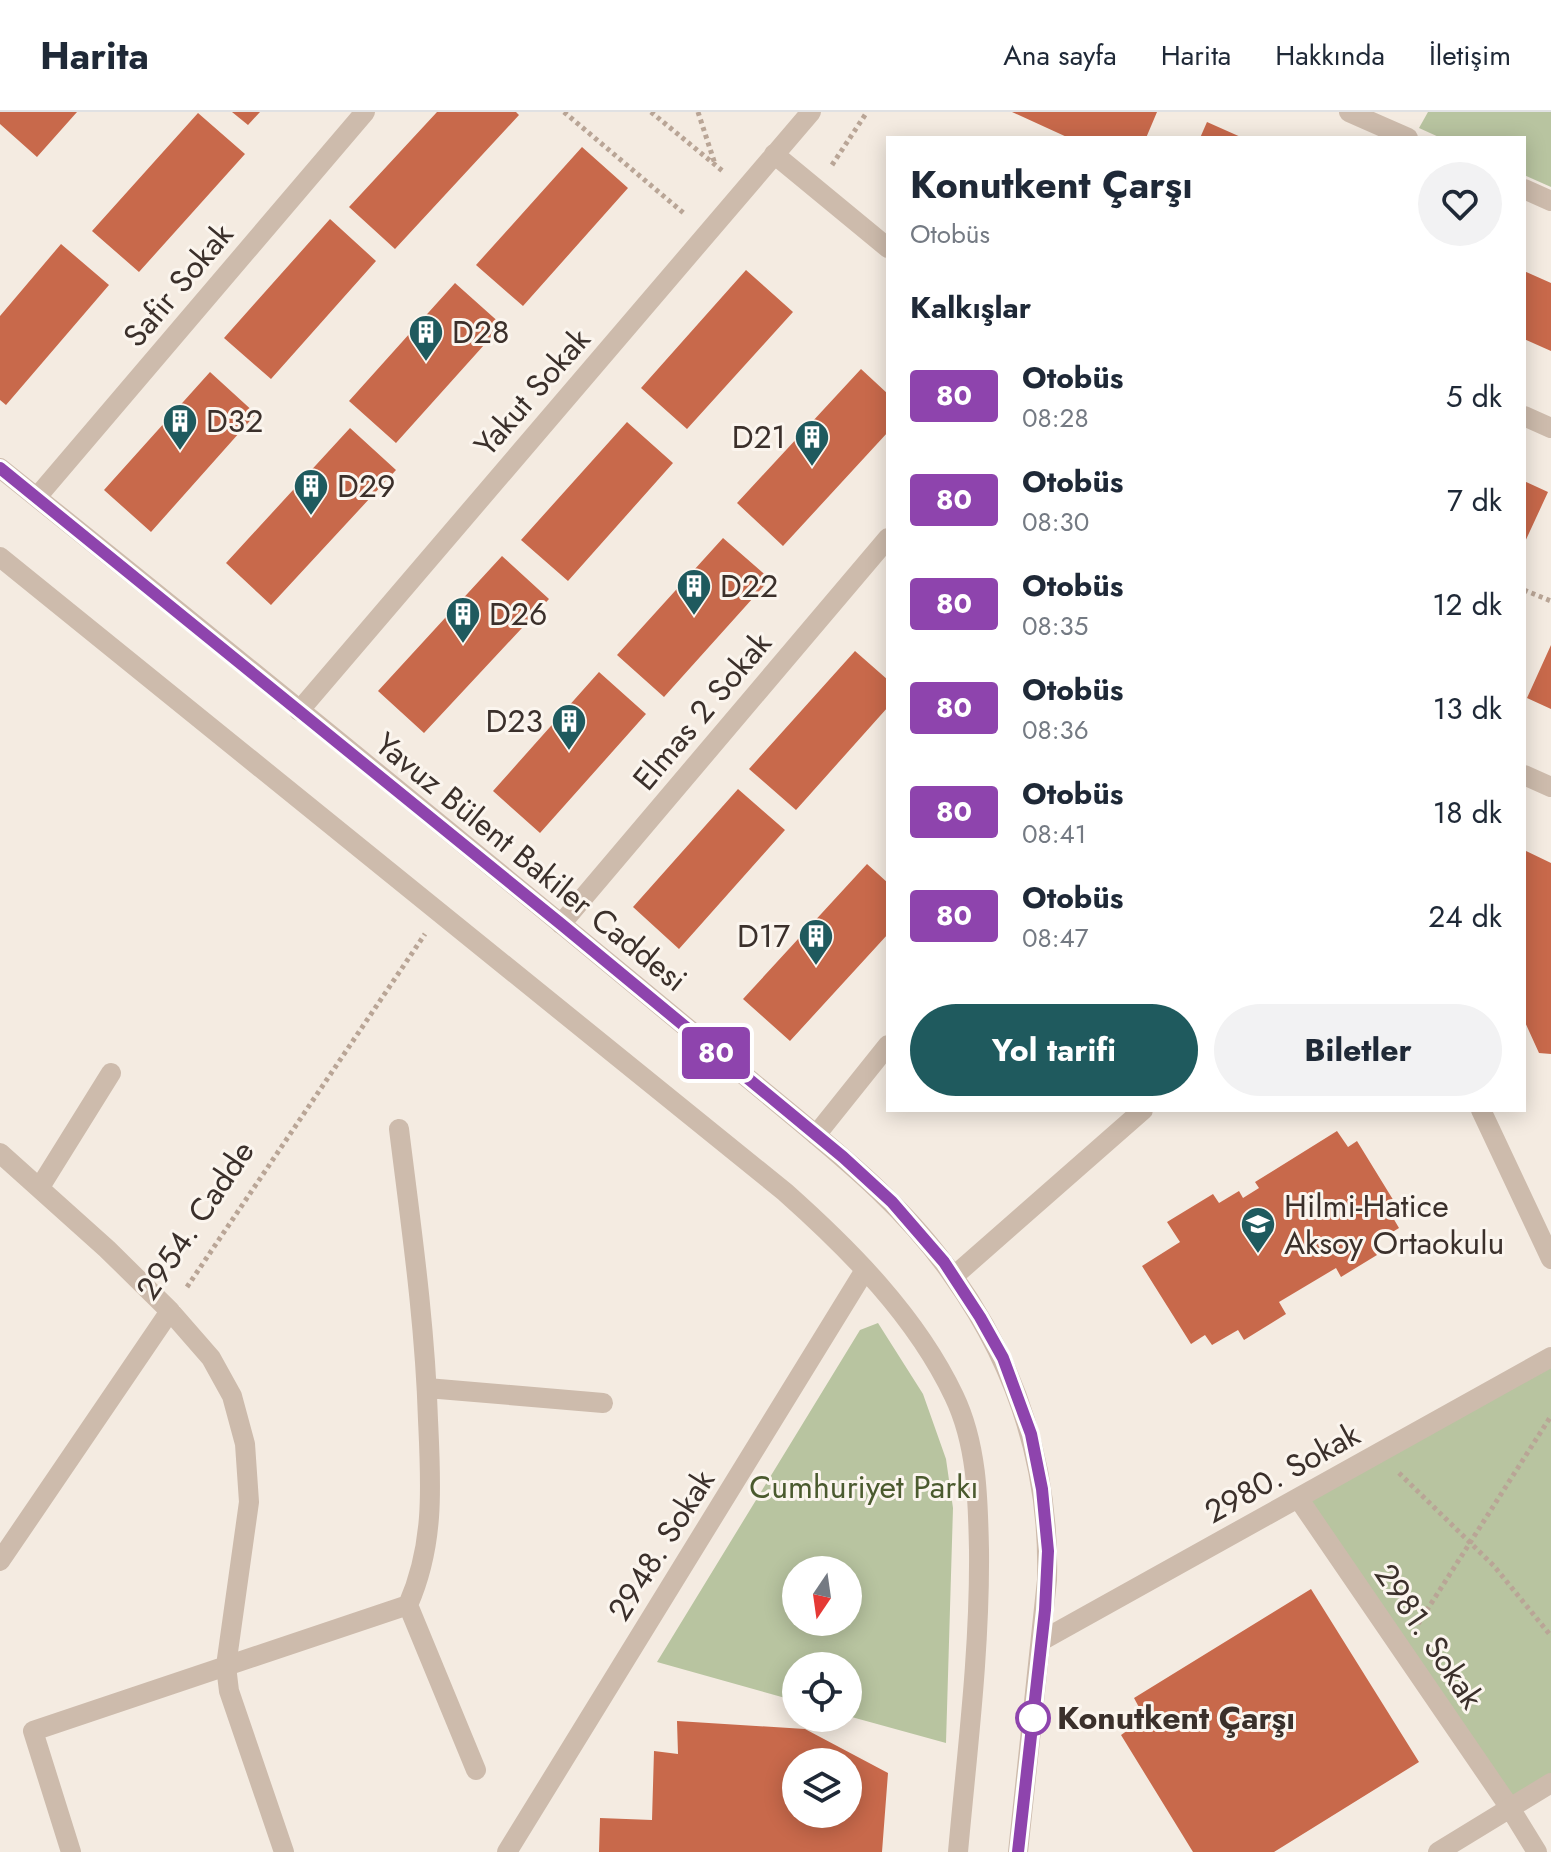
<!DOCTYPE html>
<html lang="tr">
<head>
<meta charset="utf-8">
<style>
	:root { --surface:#fff; --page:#f2f2f3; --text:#1f2937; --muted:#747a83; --line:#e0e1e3; --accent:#1f5a5e }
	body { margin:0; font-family:Jost,sans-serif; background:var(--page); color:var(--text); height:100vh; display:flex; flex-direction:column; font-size:30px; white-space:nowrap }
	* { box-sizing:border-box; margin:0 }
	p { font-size:26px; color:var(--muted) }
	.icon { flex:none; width:44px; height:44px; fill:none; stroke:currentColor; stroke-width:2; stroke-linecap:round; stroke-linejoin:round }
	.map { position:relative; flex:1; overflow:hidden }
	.drawer { position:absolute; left:886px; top:24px; width:640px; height:976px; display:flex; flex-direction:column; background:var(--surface); border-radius:0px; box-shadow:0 4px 20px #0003 }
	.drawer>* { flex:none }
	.badge { padding:0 16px; border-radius:6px; font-size:28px; line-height:52px }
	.needle { width:52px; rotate:193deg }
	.tools { position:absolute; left:782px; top:1444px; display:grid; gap:16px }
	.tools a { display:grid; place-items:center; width:80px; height:80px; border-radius:50%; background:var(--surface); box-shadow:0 4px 20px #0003; font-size:40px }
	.map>.badge { position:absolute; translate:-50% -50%; box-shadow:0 0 0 4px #fff }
	h2 { padding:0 24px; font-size:30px; line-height:72px }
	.round { display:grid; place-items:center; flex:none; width:84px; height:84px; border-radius:42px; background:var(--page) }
	.headline { display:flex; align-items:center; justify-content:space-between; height:136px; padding:0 24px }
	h1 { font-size:38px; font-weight:700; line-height:60px }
	.action { display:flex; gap:16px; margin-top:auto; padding:16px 24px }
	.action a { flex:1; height:92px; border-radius:48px; background:var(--accent); color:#fff; font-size:32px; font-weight:700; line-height:92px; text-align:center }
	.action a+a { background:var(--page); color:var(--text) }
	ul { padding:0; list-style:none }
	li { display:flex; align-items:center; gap:24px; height:104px; padding:0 24px }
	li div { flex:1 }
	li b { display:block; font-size:30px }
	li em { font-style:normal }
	li .badge { min-width:88px; font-weight:700; text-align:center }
	header { display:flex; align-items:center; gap:48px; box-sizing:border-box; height:112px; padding:0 40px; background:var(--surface); border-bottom:2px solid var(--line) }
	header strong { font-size:38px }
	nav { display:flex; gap:44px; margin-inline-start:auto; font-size:28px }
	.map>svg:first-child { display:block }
	.green { fill:#b8c4a0; fill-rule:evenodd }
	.building { fill:#c8694b; fill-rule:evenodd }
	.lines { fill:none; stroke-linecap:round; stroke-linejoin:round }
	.path { stroke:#b9a596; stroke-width:5; stroke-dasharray:4 4; stroke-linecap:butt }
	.pedestrian { stroke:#cdbbac; stroke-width:20 }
	.minor { stroke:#cdbbac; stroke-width:20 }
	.tertiary { stroke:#cdbbac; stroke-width:20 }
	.line-casing { stroke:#fff; stroke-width:18 }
	.line { stroke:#8e44ad; stroke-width:12 }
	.stop-dot { fill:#fff; stroke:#8e44ad; stroke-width:4 }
	.labels { text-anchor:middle; stroke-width:6; stroke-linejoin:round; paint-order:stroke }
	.street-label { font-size:32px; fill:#3b302b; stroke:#fbf5ee }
	.poi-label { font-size:32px; fill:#3b302b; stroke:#fbf5ee; text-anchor:start }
	.park-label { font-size:32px; fill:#4a5a2e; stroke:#fbf5ee }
	.stop-label { font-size:32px; font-weight:bold; fill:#3b302b; stroke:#fbf5ee; text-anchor:start }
</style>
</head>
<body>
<header>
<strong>Harita</strong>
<nav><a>Ana sayfa</a><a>Harita</a><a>Hakkında</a><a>İletişim</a></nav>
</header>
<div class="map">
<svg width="1551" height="1740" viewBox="0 0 1551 1740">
	<rect width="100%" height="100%" fill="#f4ebe1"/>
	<path class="green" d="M1428 0H1551V75L1524 63V26H1441L1419 16Z
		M878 1211 923 1282 946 1347 953 1396 946 1631 848 1604V1554H796V1589L657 1550 860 1218ZM848 1458V1510H796V1458Z
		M1551 1245V1671L1510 1696 1298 1386Z"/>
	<path class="building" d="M0 0H77L37 45 0 12Z
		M232 0H260L248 13Z
		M437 0H516L519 3 395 137 349 95Z
		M1012 0H1157L1146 26H1069Z
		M198 1 245 42 139 160 92 119Z
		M1207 10 1243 26H1200Z
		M582 35 628 76 523 194 476 153Z
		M330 107 376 149 271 267 224 226Z
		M61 132 109 173 6 293 0 288V204Z
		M746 158 793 200 687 317 641 276Z
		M1524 159 1551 171V239L1524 227Z
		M455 171 502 213 396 331 349 289Z
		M861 257 888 282V320L783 434 737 391Z
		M210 260 256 302 151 420 104 378Z
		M627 310 673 351 568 469 521 428Z
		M350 316 396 358 271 493 226 451Z
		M1524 369 1548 380 1524 432Z
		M723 426 770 467 664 585 617 543Z
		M502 444 549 487 424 621 378 579Z
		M1551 533V597L1527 586Z
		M855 539 888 568V595L796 698 749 657Z
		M599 560 646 602 540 721 493 679Z
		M738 677 785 718 679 837 633 795Z
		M1524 738 1551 751V942L1539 941 1524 908Z
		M867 752 888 771V822L790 929 743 887Z
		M1337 1019 1348 1035 1357 1029 1400 1099 1392 1104 1399 1116 1371 1133 1377 1143 1341 1165 1336 1156 1279 1190 1286 1202 1244 1228 1238 1218 1212 1233 1205 1223 1191 1232 1142 1154 1180 1130 1167 1110 1213 1082 1219 1091 1239 1079 1243 1086 1259 1076 1255 1070Z
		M1311 1477 1419 1650 1274 1740H1193L1121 1623 1131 1616 1126 1608 1141 1599 1134 1586Z
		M677 1609 805 1617 888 1661 882 1740H599L600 1706 652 1708 654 1639 678 1642ZM796 1650H848V1702H796Z"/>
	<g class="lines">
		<path class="path" d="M564 0 686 103
			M651 0 725 61
			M698 0 715 52
			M832 53 867 0
			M1524 478 1551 489
			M187 1175 425 822
			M1399 1361 1494 1454 1551 1524
			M1418 1512 1551 1304"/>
		<path class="pedestrian" d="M1298 1386 1510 1696
			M1041 1529 1551 1245"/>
		<path class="minor" d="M774 42 888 136
			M1524 304 1551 316
			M37 385 365 0
			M299 599 811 0
			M1524 663 1551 675
			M561 812 888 426
			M1481 998 1551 1147
			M816 1023 888 933
			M0 1041 107 1137 170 1199 211 1246 232 1284 245 1332 249 1390 226 1554 229 1579 284 1740
			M40 1075 111 961
			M954 1164 1143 998
			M427 1276 603 1291
			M0 1449 170 1199
			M408 1493 476 1658
			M71 1740 33 1619 408 1493C435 1432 431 1372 428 1308 425 1210 411 1114 399 1017
			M507 1740 865 1158"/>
		<path class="tertiary" d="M1349 0 1408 26
			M1524 77 1551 89
			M0 356C214 527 427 701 639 876 689 918 740 960 791 1002 851 1052 909 1100 953 1164 1017 1254 1050 1357 1047 1468L1018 1740
			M0 445 785 1080C850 1138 916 1204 954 1284 977 1332 978 1386 979 1438 980 1539 967 1640 958 1740
			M1510 1696 1537 1740
			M1438 1740 1551 1671"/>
	</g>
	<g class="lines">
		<g class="line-casing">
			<path id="line" d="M0 356 561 812 843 1045 892 1090 944 1150 980 1205 1003 1246 1031 1322 1042 1377 1048 1439 1045 1498 1018 1740"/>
		</g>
		<use href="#line" class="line"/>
	</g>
	<defs>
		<g id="building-pin" transform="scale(1.8)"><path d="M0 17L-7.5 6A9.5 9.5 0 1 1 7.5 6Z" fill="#1f5a5e" stroke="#fbf5ee"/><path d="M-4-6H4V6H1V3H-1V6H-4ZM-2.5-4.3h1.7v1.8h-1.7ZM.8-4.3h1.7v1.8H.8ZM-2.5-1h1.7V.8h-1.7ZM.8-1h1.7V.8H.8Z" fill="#fff"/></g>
		<g id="school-pin" transform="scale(1.8)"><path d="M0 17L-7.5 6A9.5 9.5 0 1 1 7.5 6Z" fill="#1f5a5e" stroke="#fbf5ee"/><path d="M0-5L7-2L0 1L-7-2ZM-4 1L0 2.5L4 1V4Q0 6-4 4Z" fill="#fff"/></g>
	</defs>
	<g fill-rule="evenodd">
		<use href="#building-pin" x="426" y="220"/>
		<use href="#building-pin" x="180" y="309"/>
		<use href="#building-pin" x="812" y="325"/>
		<use href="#building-pin" x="311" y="374"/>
		<use href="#building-pin" x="694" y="474"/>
		<use href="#building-pin" x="463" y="502"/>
		<use href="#building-pin" x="569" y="609"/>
		<use href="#building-pin" x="816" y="824"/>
		<use href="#school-pin" x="1258" y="1112"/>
	</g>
	<circle class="stop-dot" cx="1033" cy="1606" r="16"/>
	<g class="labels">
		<g class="street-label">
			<text transform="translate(178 173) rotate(-50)" y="11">Safir Sokak</text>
			<text transform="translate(532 280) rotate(-49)" y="11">Yakut Sokak</text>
			<text transform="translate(702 599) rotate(-50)" y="11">Elmas 2 Sokak</text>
			<text transform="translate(531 750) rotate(39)" y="11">Yavuz Bülent Bakiler Caddesi</text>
			<text transform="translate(195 1108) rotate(-56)" y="11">2954. Cadde</text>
			<text transform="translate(1282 1361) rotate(-29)" y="11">2980. Sokak</text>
			<text transform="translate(661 1433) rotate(-58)" y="11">2948. Sokak</text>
			<text transform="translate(1429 1524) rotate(56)" y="11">2981. Sokak</text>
		</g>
		<g class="poi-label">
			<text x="452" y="231">D28</text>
			<text x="206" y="320">D32</text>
			<text x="786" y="336" text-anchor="end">D21</text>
			<text x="337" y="385">D29</text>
			<text x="720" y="485">D22</text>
			<text x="489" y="513">D26</text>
			<text x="543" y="620" text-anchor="end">D23</text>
			<text x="790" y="835" text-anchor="end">D17</text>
			<text x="1284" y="1105">Hilmi-Hatice<tspan x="1284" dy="37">Aksoy Ortaokulu</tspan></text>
		</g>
		<g class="park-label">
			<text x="864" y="1386">Cumhuriyet Parkı</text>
		</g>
		<g class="stop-label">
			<text x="1057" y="1617">Konutkent Çarşı</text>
		</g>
	</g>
</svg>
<div class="tools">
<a><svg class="needle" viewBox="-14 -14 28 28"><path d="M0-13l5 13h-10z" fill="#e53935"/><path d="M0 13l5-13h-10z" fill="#747a83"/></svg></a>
<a><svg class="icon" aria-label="locate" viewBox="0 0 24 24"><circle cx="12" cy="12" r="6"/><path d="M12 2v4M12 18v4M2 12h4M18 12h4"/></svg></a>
<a><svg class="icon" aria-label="layers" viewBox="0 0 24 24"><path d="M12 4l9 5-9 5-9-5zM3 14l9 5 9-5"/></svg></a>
</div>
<b class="badge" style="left:716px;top:941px;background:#8e44ad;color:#fff">80</b>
<section class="drawer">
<div class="headline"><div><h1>Konutkent Çarşı</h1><p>Otobüs</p></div><a class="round"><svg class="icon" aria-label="heart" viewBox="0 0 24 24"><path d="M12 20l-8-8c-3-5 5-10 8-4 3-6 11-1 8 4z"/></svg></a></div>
<h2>Kalkışlar</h2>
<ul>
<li><span class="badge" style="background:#8e44ad;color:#fff">80</span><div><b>Otobüs</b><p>08:28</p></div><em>5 dk</em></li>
<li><span class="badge" style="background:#8e44ad;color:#fff">80</span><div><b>Otobüs</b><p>08:30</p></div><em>7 dk</em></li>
<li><span class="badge" style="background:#8e44ad;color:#fff">80</span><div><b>Otobüs</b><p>08:35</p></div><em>12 dk</em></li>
<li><span class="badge" style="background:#8e44ad;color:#fff">80</span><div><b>Otobüs</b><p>08:36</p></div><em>13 dk</em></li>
<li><span class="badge" style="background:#8e44ad;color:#fff">80</span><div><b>Otobüs</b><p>08:41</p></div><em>18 dk</em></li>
<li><span class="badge" style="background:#8e44ad;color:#fff">80</span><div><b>Otobüs</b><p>08:47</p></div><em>24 dk</em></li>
</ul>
<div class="action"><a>Yol tarifi</a><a>Biletler</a></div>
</section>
</div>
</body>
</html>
